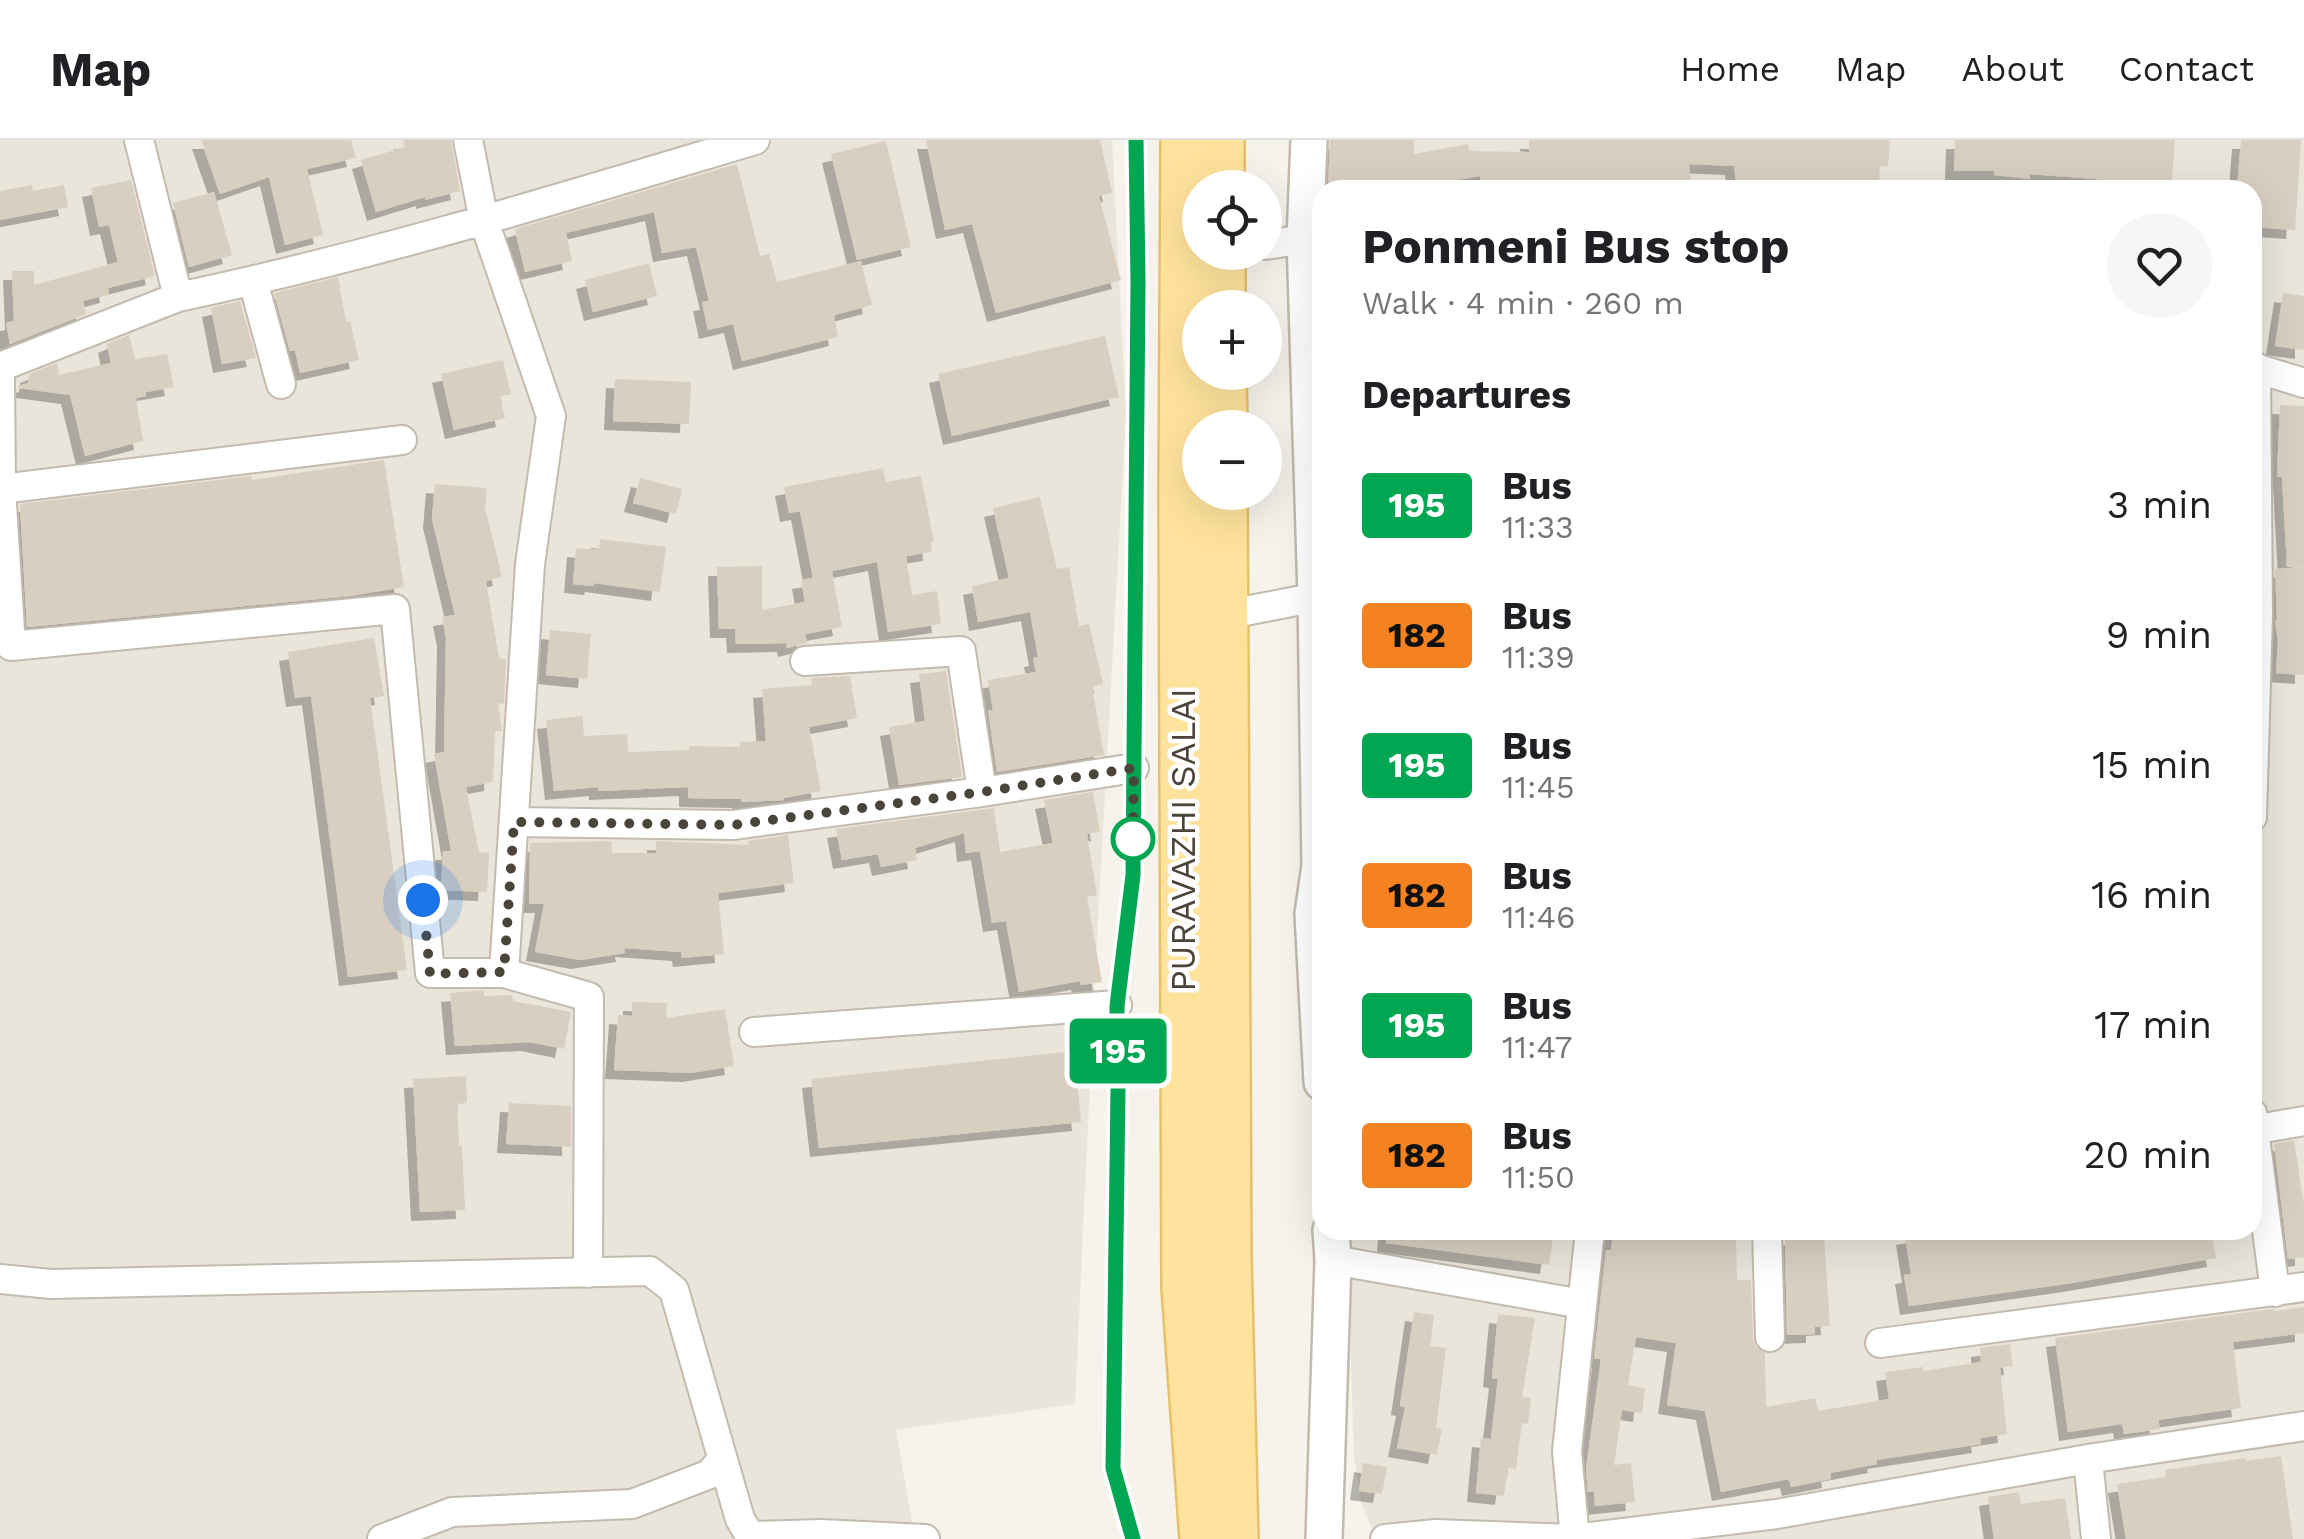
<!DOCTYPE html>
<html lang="en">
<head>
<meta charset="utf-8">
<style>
	:root { --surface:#fff; --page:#f6f6f6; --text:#202124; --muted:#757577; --line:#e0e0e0 }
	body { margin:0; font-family:"Work Sans",sans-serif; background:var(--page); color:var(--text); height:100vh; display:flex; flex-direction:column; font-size:38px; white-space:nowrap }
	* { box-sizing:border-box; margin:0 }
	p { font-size:32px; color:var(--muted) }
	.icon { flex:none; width:55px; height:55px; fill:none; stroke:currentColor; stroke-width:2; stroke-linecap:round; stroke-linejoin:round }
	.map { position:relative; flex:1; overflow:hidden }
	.side { position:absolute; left:1312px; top:40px; width:950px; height:1060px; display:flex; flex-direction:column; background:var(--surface); border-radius:30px; box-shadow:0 10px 40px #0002 }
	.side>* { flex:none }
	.badge { padding:0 20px; border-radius:8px; font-size:35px; line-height:65px }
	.controls { position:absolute; left:1182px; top:30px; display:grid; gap:20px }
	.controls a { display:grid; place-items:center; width:100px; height:100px; border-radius:50%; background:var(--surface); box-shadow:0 10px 40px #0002; font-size:50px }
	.you { position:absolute; width:50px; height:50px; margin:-25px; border:8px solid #fff; border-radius:50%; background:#1a73e8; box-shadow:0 0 0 15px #1a73e833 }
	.map>.badge { position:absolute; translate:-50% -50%; box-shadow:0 0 0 5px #fff }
	h2 { padding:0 50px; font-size:38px; line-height:90px }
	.round { display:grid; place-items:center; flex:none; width:105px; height:105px; border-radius:52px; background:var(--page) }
	.summary { display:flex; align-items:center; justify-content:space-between; height:170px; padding:0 50px }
	h1 { font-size:48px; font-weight:700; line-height:75px }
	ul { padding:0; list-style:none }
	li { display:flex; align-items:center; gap:30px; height:130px; padding:0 50px }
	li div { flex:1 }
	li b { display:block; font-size:38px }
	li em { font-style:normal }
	li .badge { min-width:110px; font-weight:700; text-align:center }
	header { display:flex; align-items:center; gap:60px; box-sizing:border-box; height:140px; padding:0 50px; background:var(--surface); border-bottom:2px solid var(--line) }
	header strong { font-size:48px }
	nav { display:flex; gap:55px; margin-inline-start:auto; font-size:35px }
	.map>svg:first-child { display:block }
	.residential { fill:#eae5da }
	.building { fill:#d8cfc1; filter:url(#shadow) }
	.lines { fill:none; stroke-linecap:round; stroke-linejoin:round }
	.service-casing { stroke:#c2bbae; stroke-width:19 }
	.minor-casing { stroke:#c2bbae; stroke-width:32 }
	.tertiary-casing { stroke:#c2bbae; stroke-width:40 }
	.primary-casing { stroke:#e6c16a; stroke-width:50 }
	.service { stroke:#fff; stroke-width:14 }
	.minor { stroke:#fff; stroke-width:28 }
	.tertiary { stroke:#fff; stroke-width:35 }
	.primary { stroke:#ffe39c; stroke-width:45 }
	.line-casing { stroke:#fff; stroke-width:22 }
	.line { stroke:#00a651; stroke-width:15 }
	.walk { stroke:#4b4439; stroke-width:10; stroke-dasharray:0 18 }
	.stop-dot { fill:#fff; stroke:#00a651; stroke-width:5 }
	.labels { text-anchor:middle; stroke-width:9; stroke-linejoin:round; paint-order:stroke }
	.street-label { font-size:35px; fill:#4b4439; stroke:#fff }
</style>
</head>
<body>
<header>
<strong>Map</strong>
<nav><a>Home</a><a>Map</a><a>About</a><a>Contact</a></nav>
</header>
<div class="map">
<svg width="2304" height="1399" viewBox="0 0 2304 1399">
	<defs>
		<filter id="shadow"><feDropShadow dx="-9" dy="9" stdDeviation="0" flood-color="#0004"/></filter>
	</defs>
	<rect width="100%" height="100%" fill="#f6f3ec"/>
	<path class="residential" d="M0 0H1112L1126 275 1095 836 1075 1264 896 1290 915 1399H0Z
		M1326 0H2304V1399H1377L1362 1366 1354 1317 1348 1127 1346 1108 1352 1090H2252V50H1326Z"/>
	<path class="building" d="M201 0H351L356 18 307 29 323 95 285 105 269 37 220 54Z
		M403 0H451L460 51 425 60V57L376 72 361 20 405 7Z
		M926 0H1100L1112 53 1099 56 1121 140 996 173 972 84 945 90Z
		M1330 0H1414V14L1468 4 1469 11 1529 12V0H1890L1888 26H1879L1880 50H1737L1734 26 1689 24 1691 50 1480 48V36L1439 43 1438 41 1397 42V50H1328Z
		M1955 0H2175L2171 50H2096L2097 39 2030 34V39L1994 35V31H1954Z
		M2241 0H2301L2295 90 2252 87V50H2237Z
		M886 1 911 107 857 120 831 14Z
		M737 24 760 116 769 114 777 142 861 121 872 165 834 175 838 197 742 221 733 184 708 190 702 162 709 161 696 107 662 113 654 72 566 93 572 121 525 132 515 89Z
		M131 40 155 136 108 148 109 154 83 161 86 174 10 204 6 183 14 181 12 131H34V145L118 122 109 85 99 87 91 48Z
		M32 45 33 51 64 45 68 67 0 80V51Z
		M214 52 232 115 189 127 173 63Z
		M649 123 657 156 593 172 585 140Z
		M338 137 346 182 350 181 359 220 300 233 295 210 290 211 274 153Z
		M2283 153 2304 156V210L2275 206Z
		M240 161 256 218 222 224 211 168Z
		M129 195 135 219 167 214 174 247 146 252V256L136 258 143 301 85 316 70 255 18 248V246L28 243 29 234 57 223 59 235 111 223 107 204Z
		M1105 196 1119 257 952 296 938 234Z
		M503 220 511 254 500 256 505 278 454 290 441 234Z
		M615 239 691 242 689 284 613 281Z
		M2280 265 2304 266V427H2287L2282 337H2277Z
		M384 320 404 447 350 456 27 487 20 364 251 336 252 340Z
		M883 328 886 342 921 336 934 402H931L932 412 906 416 912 455 937 451 941 484 888 492 877 422 832 431 842 487 805 494 807 503 787 508 786 503 736 504 735 489H719L717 427 762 426V470L805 462 801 440 813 438 800 371 789 373 784 347Z
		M640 338 682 349 676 374 633 363Z
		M435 344 487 348 485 367 502 437 486 441 499 518 506 519 504 564 498 563 502 591H495L493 642 466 647 479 712 489 713 487 752 441 750 443 711H451L434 614 444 612 446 498 442 477 455 475 432 379Z
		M1040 357 1057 429 1069 427 1079 486 1089 484 1103 544 1092 547 1104 615 997 632 988 570H993L988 540 1036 532 1033 518 1038 517 1030 472 978 482 972 446 1009 438 993 368Z
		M600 399 666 407 660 452 594 443 593 446 573 444 576 408 599 410Z
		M2304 427V535L2276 533 2278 500 2275 481 2277 480 2275 429Z
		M550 490 591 494 587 539 546 535Z
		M374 498 384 556 370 558 407 830 348 837 311 556 295 558 288 512Z
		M946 531 962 637 899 645 889 587 925 581 919 534Z
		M850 536 857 578 809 587 821 651 784 658V660L741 662V659L688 658V647L598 651V647L554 651 546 580 582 576 584 596 627 594 628 612 689 610V606L740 607V602L766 601 762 549 812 545 811 538Z
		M1093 652 1100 692 1087 694 1097 755 1087 757 1102 842 1081 845 1080 841 1019 852 1006 781 992 783 980 711 966 713 964 693 915 708 917 720 881 727 878 714 842 720 836 689 994 668 1000 712 1053 703 1044 660Z
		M788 695 794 743 718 753 724 814 682 818 681 812 624 808 625 813 580 820 535 812 544 764H529L530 703 611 701 612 713H656V701L749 705 748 701Z
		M484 850V856L512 855 513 861 571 872 564 909 530 902 455 906 450 853Z
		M632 862 667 863 666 878 725 869 734 926 691 933 614 930 618 875 632 876Z
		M1074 911 1081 982 819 1008 811 939Z
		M466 936 467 963 457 964 459 1005 462 1006 465 1070 420 1072 413 939Z
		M509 963 571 966V1007L506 1004Z
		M2294 1000 2304 1064V1117L2288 1119 2274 1004Z
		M1387 1090H1554L1549 1125 1386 1103Z
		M1614 1090H1669L1668 1098 1736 1096 1737 1140H1751L1753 1198 1756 1207 1765 1213 1766 1267 1815 1258 1818 1271 1889 1259 1885 1232 1923 1227V1231L1981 1222 1980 1208 2010 1204 2013 1226 2000 1228 2007 1294 1980 1298 1981 1304 1876 1320 1877 1324 1830 1333 1831 1339 1791 1347 1789 1339 1721 1352 1705 1271 1667 1265 1676 1203 1636 1197 1628 1245 1645 1248 1642 1273 1622 1270 1614 1325 1631 1323 1635 1362 1595 1366 1594 1352H1588L1586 1329 1601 1219 1594 1218 1606 1110H1611Z
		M1942 1090H1995L1996 1100 2059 1090H2211L2216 1118 2072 1143 1909 1166 1904 1135 1911 1134 1905 1096Z
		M1824 1095 1830 1186 1815 1187V1194L1787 1195 1785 1097Z
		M2304 1167V1193L2233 1202 2241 1268 2158 1280 2160 1289 2124 1294 2122 1284 2068 1292 2055 1198 2272 1169 2275 1171Z
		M1414 1172 1434 1175 1430 1206 1446 1208 1436 1288 1442 1289 1437 1315 1397 1308 1405 1267 1400 1266Z
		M1498 1174 1535 1178 1522 1257 1531 1258 1528 1284 1522 1283 1516 1329 1508 1328 1504 1356 1476 1353 1481 1298 1491 1299 1498 1239 1492 1238Z
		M2281 1316 2293 1399H2126L2117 1344 2166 1337 2165 1330 2245 1318 2246 1321Z
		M1363 1323 1387 1327 1382 1354 1359 1351Z
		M2019 1352 2021 1364 2065 1358 2071 1399H1994L1988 1357Z"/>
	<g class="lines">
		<g class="service-casing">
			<path id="service" d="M1133 1399 1113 1328 1119 949 1117 865 1133 735 1139 142 1136 0"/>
		</g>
		<g class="minor-casing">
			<path id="minor" d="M139 0 178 157C373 116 564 57 755 0
				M468 0 484 81 551 276 530 424 504 833 589 857 588 1133
				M1265 105 1305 99H1321
				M253 141 281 244
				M0 227 178 157
				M2252 227 2304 243
				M0 236 1 349
				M402 300 1 349 11 506 395 469 430 833H504
				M1225 475 1322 456
				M805 521 961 511 982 652
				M2252 677 2258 475 2256 227
				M514 682 733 685 982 652 1134 628
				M754 892 1117 865
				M2252 973 2275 1152
				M2252 990 2304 981
				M1767 1090 1770 1197
				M1333 1120 1582 1164
				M0 1139 51 1144 650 1131 674 1150 740 1379 750 1396 821 1394 925 1399
				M1880 1203 2304 1147
				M2088 1319 2096 1399
				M382 1399 452 1372 632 1364 710 1334 722 1319
				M1385 1399 1436 1394 1575 1399 1777 1374 2088 1319 2304 1286
				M1575 1399 1567 1311 1590 1090"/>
		</g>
		<g class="tertiary-casing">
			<path id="tertiary" d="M1309 0 1305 99 1316 456 1320 726 1313 774 1322 942
				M1324 1399 1333 1120 1331 1090"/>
		</g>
		<g class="primary-casing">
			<path id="primary" d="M1184 0 1182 356 1185 1147 1203 1399
				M1221 0V48
				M1222 112V168
				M1223 232 1224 288
				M1224 352 1228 1116 1235 1399"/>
		</g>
		<use href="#service" class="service"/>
		<use href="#minor" class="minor"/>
		<use href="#tertiary" class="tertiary"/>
		<use href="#primary" class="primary"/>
	</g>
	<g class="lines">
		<g class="line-casing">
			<path id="line" d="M1133 1399 1113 1328 1118 950 1117 866 1133 735 1138 142 1136 0"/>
		</g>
		<use href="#line" class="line"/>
		<path class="walk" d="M423 760 430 834 504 832 514 682 733 685 982 652 1134 628 1133 699"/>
	</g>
	<circle class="stop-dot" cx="1133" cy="699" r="20"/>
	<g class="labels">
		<g class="street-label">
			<text transform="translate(1183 700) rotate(-90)" y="12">PURAVAZHI SALAI</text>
		</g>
	</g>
</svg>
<div class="controls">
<a><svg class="icon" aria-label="locate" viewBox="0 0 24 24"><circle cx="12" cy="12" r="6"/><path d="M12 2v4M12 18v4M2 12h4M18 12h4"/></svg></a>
<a>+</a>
<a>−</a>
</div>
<div class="you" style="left:423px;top:760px"></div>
<b class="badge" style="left:1118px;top:911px;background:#00a651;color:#fff">195</b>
<section class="side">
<div class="summary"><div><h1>Ponmeni Bus stop</h1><p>Walk · 4 min · 260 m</p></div><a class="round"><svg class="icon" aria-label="heart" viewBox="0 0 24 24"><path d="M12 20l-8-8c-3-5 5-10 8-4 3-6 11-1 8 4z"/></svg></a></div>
<h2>Departures</h2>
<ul>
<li><span class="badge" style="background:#00a651;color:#fff">195</span><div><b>Bus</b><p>11:33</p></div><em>3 min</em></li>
<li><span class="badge" style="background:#f58220;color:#111">182</span><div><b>Bus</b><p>11:39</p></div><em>9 min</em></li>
<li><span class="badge" style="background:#00a651;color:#fff">195</span><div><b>Bus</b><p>11:45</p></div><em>15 min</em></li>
<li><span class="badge" style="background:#f58220;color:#111">182</span><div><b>Bus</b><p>11:46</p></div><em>16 min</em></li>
<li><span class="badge" style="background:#00a651;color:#fff">195</span><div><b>Bus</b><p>11:47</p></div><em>17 min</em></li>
<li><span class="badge" style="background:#f58220;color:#111">182</span><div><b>Bus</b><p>11:50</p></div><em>20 min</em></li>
</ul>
</section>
</div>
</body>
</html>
